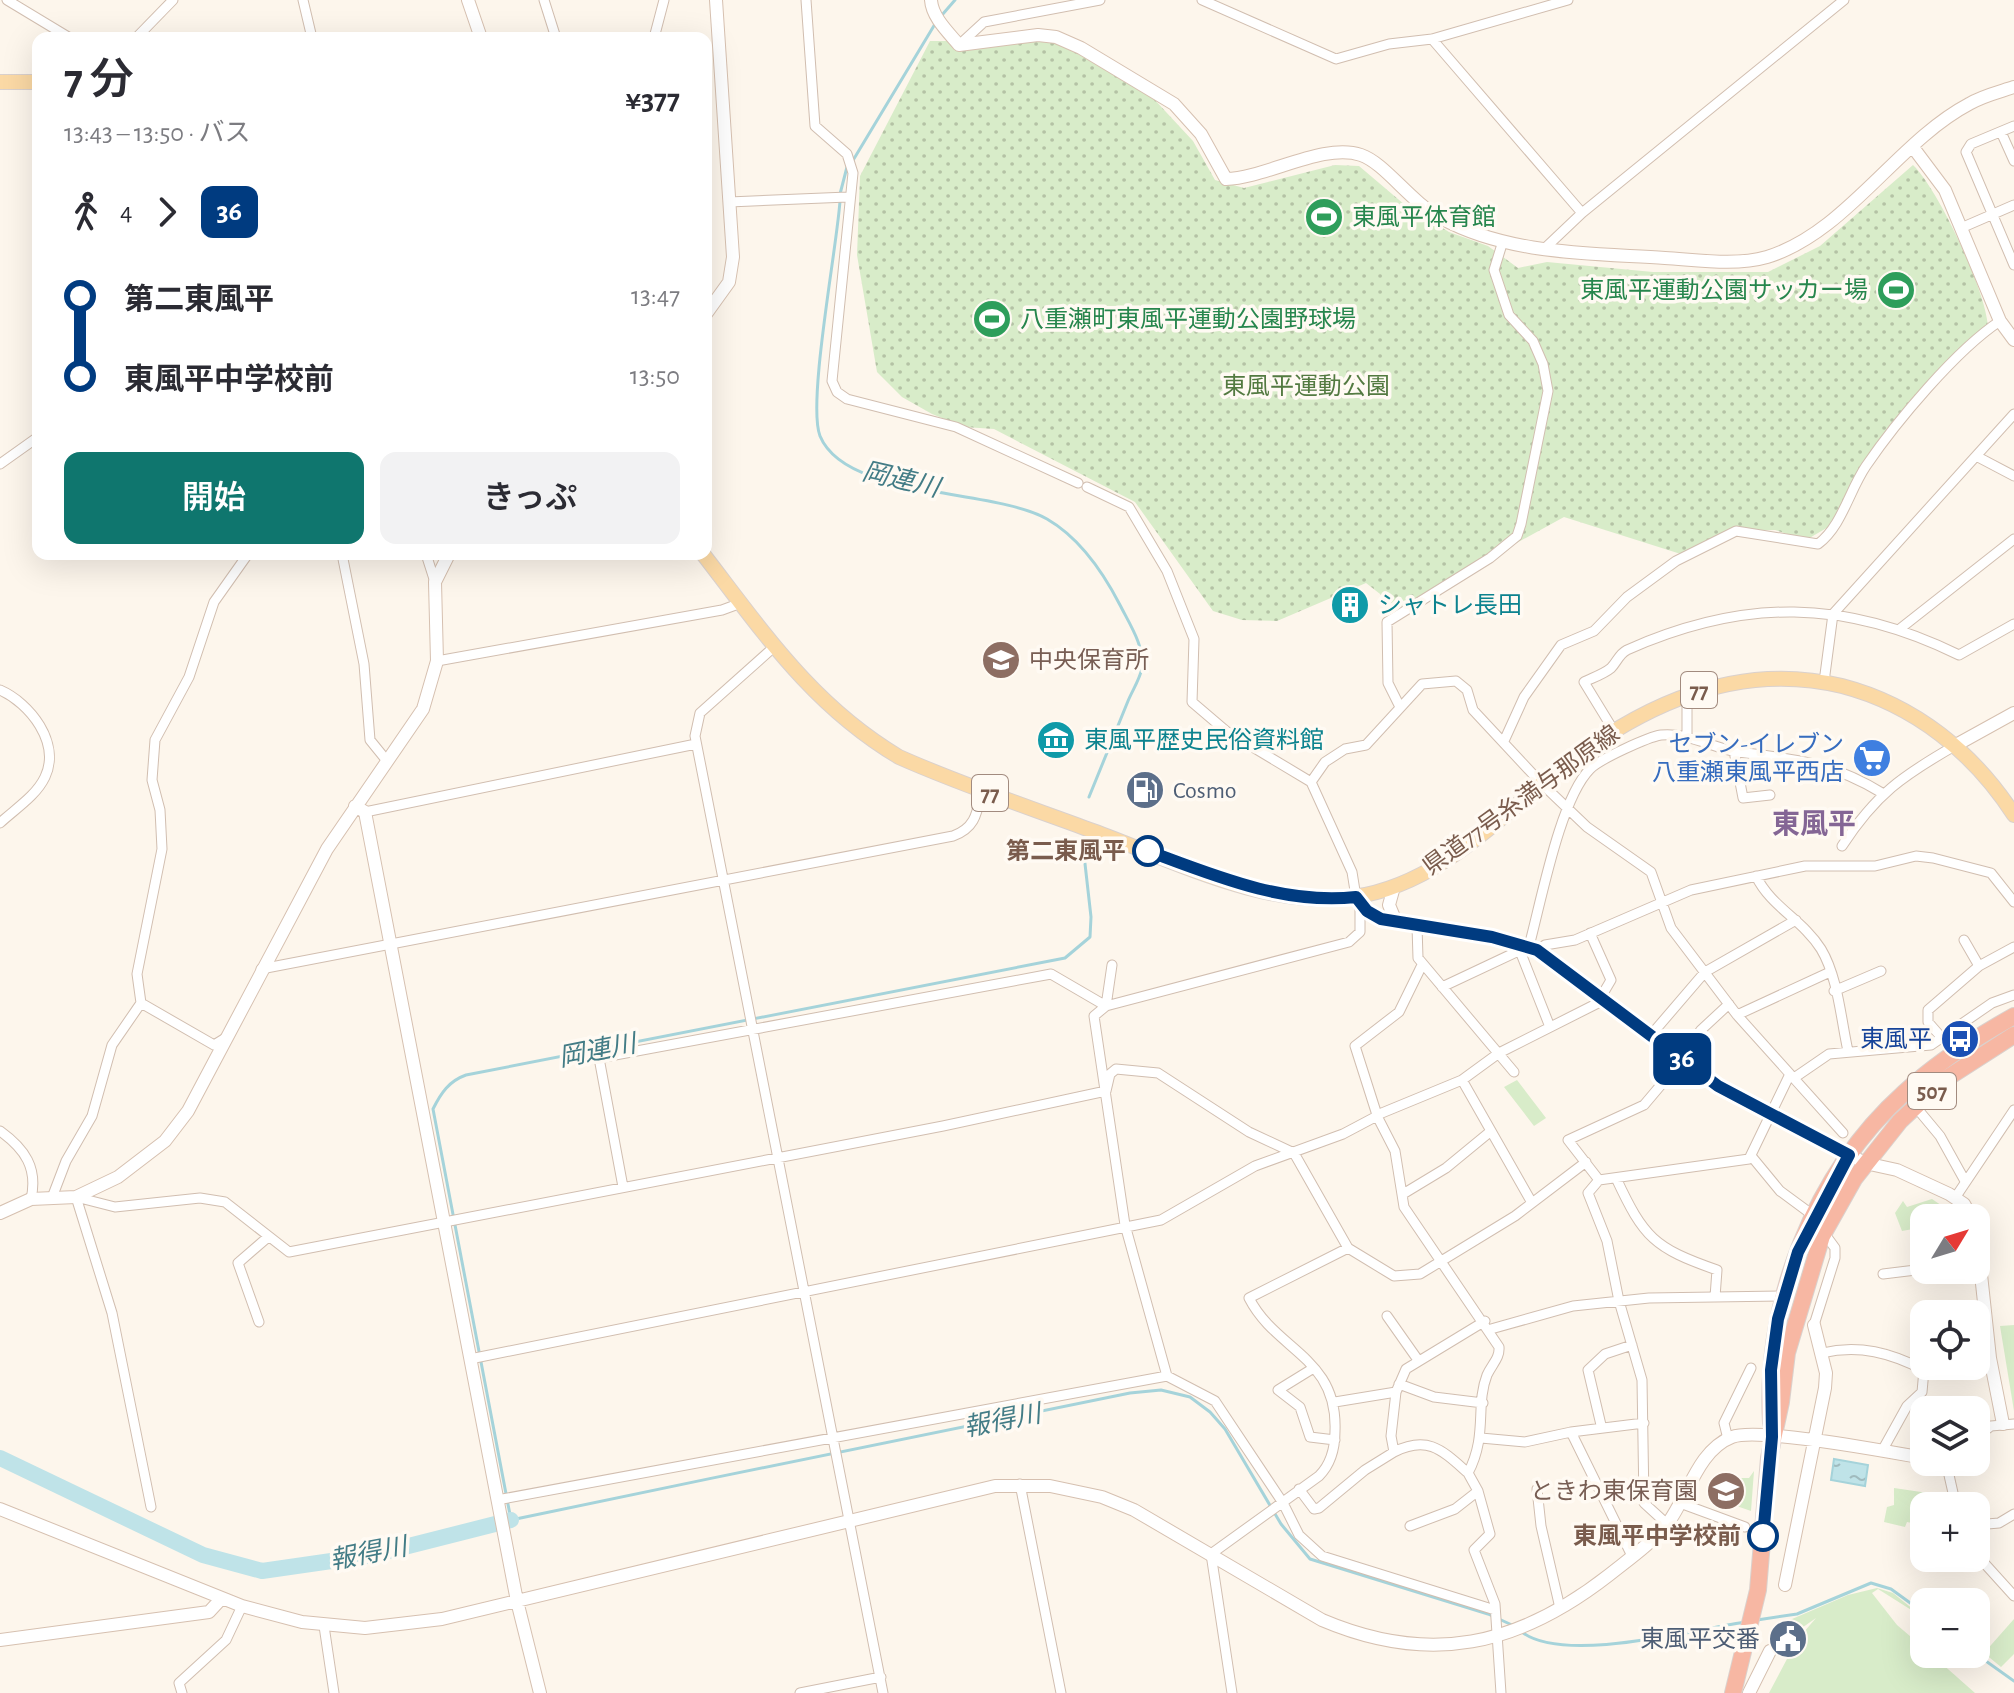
<!DOCTYPE html>
<html lang="ja">
<head>
<meta charset="utf-8">
<style>
	:root { --surface:#fff; --page:#f2f2f3; --text:#2b2b33; --muted:#7c7c81; --accent:#0f766e }
	body { margin:0; font-family:"Alegreya Sans","Noto Sans JP",sans-serif; background:var(--page); color:var(--text); height:100vh; display:flex; flex-direction:column; font-size:30px; white-space:nowrap }
	* { box-sizing:border-box; margin:0 }
	p { font-size:26px; color:var(--muted) }
	.icon { flex:none; width:44px; height:44px; fill:none; stroke:currentColor; stroke-width:2; stroke-linecap:round; stroke-linejoin:round }
	.map { position:relative; flex:1; overflow:hidden }
	.panel { position:absolute; left:32px; top:32px; width:680px; height:528px; display:flex; flex-direction:column; background:var(--surface); border-radius:16px; box-shadow:0 8px 32px #0002 }
	.panel>* { flex:none }
	.badge { padding:0 16px; border-radius:12px; font-size:28px; line-height:52px }
	.needle { width:52px; rotate:52deg }
	.tools { position:absolute; left:1910px; top:1204px; display:grid; gap:16px }
	.tools a { display:grid; place-items:center; width:80px; height:80px; border-radius:16px; background:var(--surface); box-shadow:0 8px 32px #0002; font-size:40px }
	.map>.badge { position:absolute; translate:-50% -50%; box-shadow:0 0 0 4px #fff }
	.legs { display:flex; align-items:center; gap:12px; height:88px; padding:0 32px; font-size:26px }
	.legs p { margin-inline-start:auto }
	.summary { display:flex; align-items:center; justify-content:space-between; height:136px; padding:0 32px }
	h1 { font-size:44px; font-weight:600; line-height:60px }
	.action { display:flex; gap:16px; margin-top:auto; padding:16px 32px }
	.action a { flex:1; height:92px; border-radius:16px; background:var(--accent); color:#fff; font-size:32px; font-weight:600; line-height:92px; text-align:center }
	.action a+a { background:var(--page); color:var(--text) }
	ul { padding:0 32px; list-style:none }
	li { display:flex; align-items:center; gap:28px; height:80px; font-size:30px }
	li i { display:grid; place-items:center; width:12px; height:100%; margin:0 10px; background:currentColor }
	li i::after { content:''; width:20px; height:20px; margin:-10px; border:6px solid; border-radius:50%; background:var(--surface) }
	li p { margin-inline-start:auto }
	li:first-child i { background:linear-gradient(#0000 50%,currentColor 0) }
	li:last-child i { background:linear-gradient(currentColor 50%,#0000 0) }
	.map>svg:first-child { display:block }
	.green { fill:#d8ecc9 }
	.park { fill:url(#park-dots) }
	.water { fill:url(#water-ripples); stroke:#a5d3da; stroke-width:2 }
	.lines { fill:none; stroke-linecap:round; stroke-linejoin:round }
	.stream { stroke:#a5d3da; stroke-width:3 }
	.river { stroke:#bfe3e8; stroke-width:16 }
	.street-casing { stroke:#d1beb0; stroke-width:11 }
	.secondary-casing { stroke:#d6c0b0; stroke-width:14 }
	.primary-casing { stroke:#dad1cd; stroke-width:16 }
	.highway-casing { stroke:#dad1cd; stroke-width:18 }
	.street { stroke:#fff; stroke-width:9 }
	.secondary { stroke:#fff; stroke-width:12 }
	.primary { stroke:#fbd9a5; stroke-width:14 }
	.highway { stroke:#f7b7a3; stroke-width:16 }
	.line-1-casing { stroke:#fff; stroke-width:18 }
	.line-1 { stroke:#003b80; stroke-width:12 }
	.stop-1-dot { fill:#fff; stroke:#003b80; stroke-width:4 }
	.labels { text-anchor:middle; stroke-width:7; stroke-linejoin:round; paint-order:stroke }
	.shield { fill:#fffaf3; stroke:#a28b7f; stroke-width:2 }
	.shield-label { font-size:22px; font-weight:bold; fill:#7a5c4d }
	.leisure-label { font-size:24px; fill:#27864d; stroke:#fffaf3; text-anchor:start }
	.park-label { font-size:24px; fill:#537a41; stroke:#fffaf3 }
	.culture-label { font-size:24px; fill:#0d838f; stroke:#fffaf3; text-anchor:start }
	.education-label { font-size:24px; fill:#785e54; stroke:#fffaf3; text-anchor:start }
	.shop-label { font-size:24px; fill:#366cbe; stroke:#fffaf3; text-anchor:end }
	.service-label { font-size:24px; fill:#4e5e75; stroke:#fffaf3; text-anchor:start }
	.street-label { font-size:24px; fill:#7a5c4d; stroke:#fffaf3 }
	.stop-label { font-size:24px; font-weight:bold; fill:#7a5c4d; stroke:#fffaf3; text-anchor:end }
	.transit-label { font-size:24px; fill:#164399; stroke:#fffaf3; text-anchor:end }
	.water-label { font-size:26px; font-style:italic; fill:#437c86; stroke:#fffaf3 }
	.quarter-label { font-size:28px; font-weight:bold; fill:#846695; stroke:#fffaf3 }
</style>
</head>
<body>
<div class="map">
<svg width="2014" height="1693" viewBox="0 0 2014 1693">
	<defs>
		<pattern id="park-dots" width="8" height="8" patternUnits="userSpaceOnUse" patternTransform="scale(2)"><rect width="8" height="8" fill="#d8ecc9"/><path d="M2 2h.1M6 6h.1" fill="none" stroke="#b4c2a5" stroke-width="1.8" stroke-linecap="round"/></pattern>
		<pattern id="water-ripples" width="26" height="14" patternUnits="userSpaceOnUse" patternTransform="scale(2)"><rect width="26" height="14" fill="#bfe3e8"/><path d="M2 4q2-2 4 0t4 0M15 11q2-2 4 0t4 0" fill="none" stroke="#a0bbbe"/></pattern>
	</defs>
	<rect width="100%" height="100%" fill="#fdf6ec"/>
	<path class="green" d="M1517 1080 1546 1118 1534 1126 1504 1087Z
		M1932 1199 1960 1218H1924V1227L1902 1231 1895 1213 1903 1201 1907 1207Z
		M2014 1325V1411L2000 1326Z
		M1754 1471 1751 1511 1725 1502 1740 1478H1749Z
		M1894 1488 1928 1493 1922 1525 1907 1522 1905 1527 1884 1522 1887 1507 1894 1505Z
		M1877 1588 1893 1593 1924 1618 1878 1589 1872 1593 1897 1625 1924 1648V1654H1931L1975 1693H1769L1797 1640 1816 1618 1796 1632 1786 1627 1781 1639 1785 1622 1848 1595Z
		M2014 1619V1654L2001 1667 1984 1653Z"/>
	<path class="park" d="M930 41H1056L1153 98 1193 141 1215 180 1244 188 1335 165 1359 166 1405 205 1449 232 1488 246 1518 268 1547 262 1653 272H1768L1820 246 1913 165C1938 189 1988 294 1988 329L1903 413 1830 526 1806 540 1775 530 1732 531 1687 556 1564 517 1398 608 1366 583 1277 621 1242 620 1213 611 1135 502 994 429 965 427 932 414 902 397 877 372 857 255 860 176Z"/>
	<path class="water" d="M1834 1459 1868 1465 1865 1486 1831 1480Z"/>
	<g class="lines">
		<path class="stream" d="M942 15 955 0
			M852 162 935 24
			M840 194 847 167
			M840 201C837 247 807 403 820 436 846 499 993 488 1047 519 1080 538 1103 572 1120 605 1129 623 1145 647 1142 668 1140 679 1132 691 1128 701 1115 733 1102 765 1089 797
			M1083 846 1091 917 1090 937 1065 958 466 1075C449 1081 441 1093 433 1109L511 1520C717 1476 924 1436 1130 1393L1161 1390 1190 1397 1210 1412 1225 1429 1281 1524 1310 1559 1488 1614 1512 1625
			M1757 1620 1797 1614 1871 1583 1891 1589 1924 1613
			M1522 1632C1563 1664 1694 1630 1745 1622
			M1976 1654 2014 1681"/>
		<path class="river" d="M0 1458 203 1555 262 1571 373 1555 511 1520"/>
		<g class="street-casing">
			<path id="street" d="M7 0 70 38
				M303 0 312 38
				M544 0 556 38
				M806 0 815 126 847 154 853 173 832 381 837 392 847 399 956 427 1078 483
				M1202 0 1336 59 1389 44 1432 39 1568 0
				M136 38 173 0
				M654 38 664 0
				M1432 39 1582 213
				M959 45 984 22 1100 0
				M2014 126 1971 144 1966 152 2014 265
				M2001 132 2014 161
				M729 202 848 197
				M1961 228 2014 205
				M1543 250 1582 213 1844 0
				M1976 456 2014 476
				M0 464 38 437
				M1087 487 1129 507 1167 571 1194 639 1192 702 1226 731 1311 782 1352 872 1356 897
				M342 554 364 664 370 740 387 761
				M426 554 435 582
				M1901 628 2014 539
				M774 647 700 713 695 736 883 1693
				M437 661 722 610 741 603
				M1824 682 1833 614 2014 414
				M0 690C30 703 61 743 45 777 36 796 15 809 0 823
				M1687 694V738
				M1400 707 1388 683 1387 622 1490 558 1517 536 1521 524 1548 391 1543 364 1533 341 1509 315 1494 270 1503 241
				M1614 731 1584 682C1592 678 1604 674 1611 668 1617 662 1619 654 1627 650 1744 598 1845 599 1959 655L2014 624
				M1504 741 1524 697 1561 645 1594 631 1627 597 1676 561 1736 531 1818 544C1842 526 1849 491 1866 466 1896 422 1956 350 2000 321
				M1734 751 1743 798 1770 795
				M1311 782 1325 762 1345 749 1366 745 1422 684 1456 681 1467 690 1473 710 1542 784 1587 827 1651 872 1671 928 1737 1015 1843 1133
				M365 812 696 744
				M1842 846C1876 794 1902 776 1956 745
				M1756 876C1771 907 1803 920 1821 949 1838 977 1841 1020 1848 1051
				M1417 926 1418 958 1514 1072
				M1590 933 1611 980 1601 997
				M1964 940 1979 966
				M1537 950 1545 945 1575 940 1691 890 1805 866H1875L1916 856 1933 858 1991 873 2014 902
				M1520 951 1550 1027
				M1112 965 1106 1006 1094 1016 1125 1225 1167 1376
				M1422 965 1399 1012 1355 1046 1377 1115 1462 1080 1499 1053 1604 1000
				M261 969 953 836C976 828 977 812 982 790
				M1442 987 1529 946C1541 902 1560 799 1590 769 1600 759 1648 737 1661 735 1687 732 1713 748 1738 752 1794 759 1832 762 1882 793
				M1834 991 1881 971
				M141 1003 214 1045 227 1037
				M1737 1015 1830 972
				M1651 1035 1705 972 1796 920
				M1942 1038 1928 1022V1010L1979 966 2014 947
				M1680 1058 1701 1030 1729 1004
				M1794 1078 1829 1054 1931 1045 1992 1003 2014 995
				M1462 1080 1532 1203
				M1106 1091 1110 1074 1116 1069 1158 1073 1249 1132 1294 1153 1348 1248 1394 1276 1420 1274 1515 1216 1586 1162
				M1915 1106 1940 1136 1965 1181
				M0 1131C25 1149 38 1168 31 1199
				M1752 1157 1780 1191 1814 1216
				M1616 1178C1644 1238 1654 1248 1717 1270L1715 1297
				M1599 1180 1568 1140 1644 1105 1682 1060
				M623 1187 599 1058 1051 974 1106 1006 1349 942 1360 932V903
				M1403 1194 1446 1168 1491 1131
				M53 1195 66 1161 92 1116 112 1045 141 1003 137 974 162 849 160 810 152 780 155 740 189 677 214 602 248 554
				M76 1197 115 1207 200 1198 225 1202 289 1252 943 1126 1106 1091
				M76 1197 112 1313 151 1507
				M1955 1198 2014 1110
				M1883 1274 1924 1269
				M1387 1316 1418 1360
				M259 1322 238 1263 268 1237
				M1814 1325 1835 1258V1248L1824 1233
				M1491 1329 1573 1306 1649 1298 1784 1296
				M1822 1353C1859 1344 1891 1353 1924 1370L1922 1392 1907 1406 1882 1451
				M470 1359 1161 1220 1255 1166 1343 1134 1377 1116 1395 1151 1404 1207 1499 1347C1500 1358 1492 1364 1487 1375 1475 1406 1488 1435 1468 1473L1478 1491 1490 1534 1474 1550 1495 1604 1501 1693
				M1976 1361 1990 1358
				M1312 1369 1278 1390 1300 1407 1310 1437 1335 1440
				M1924 1370 1946 1366
				M1399 1384 1434 1397 1483 1403
				M1396 1392 1391 1436 1394 1452C1428 1435 1442 1450 1468 1473
				M1335 1402 1396 1392 1406 1369 1485 1321
				M1601 1425 1588 1370 1605 1354 1632 1345
				M1976 1437 1991 1426 2014 1424
				M1481 1438 1525 1442 1571 1432
				M1728 1439 1724 1423 1751 1368
				M1946 1462 1956 1506
				M1020 1484 1061 1693
				M1299 1489 1314 1509 1319 1508 1365 1470 1394 1452
				M1537 1489 1541 1526 1560 1608
				M497 1500 1167 1376 1215 1401 1283 1503 1299 1535 1322 1556 1495 1610
				M1680 1503 1745 1527
				M1667 1524 1644 1503 1642 1380 1619 1301 1607 1241 1588 1193 1599 1180 1749 1159 1790 1074
				M1976 1525 1999 1523 2014 1514
				M1410 1526 1455 1509 1478 1491
				M1976 1554 2014 1596
				M1632 1556 1571 1432 1644 1423
				M324 1626 334 1693
				M182 1693 179 1683 226 1640 242 1606
				M800 1693 881 1677
				M1232 1693 1211 1554 1319 1476C1331 1464 1335 1449 1335 1431 1338 1357 1276 1351 1249 1298L1348 1248"/>
		</g>
		<g class="secondary-casing">
			<path id="secondary" d="M468 0 481 38
				M931 0C932 17 948 32 959 45L1038 35 1056 37 1081 48 1174 104 1201 134 1226 179C1266 178 1324 142 1361 155 1385 163 1411 203 1441 218 1509 255 1590 253 1665 258 1698 260 1736 266 1767 257 1846 233 1897 142 1969 104 1982 96 1999 92 2014 87
				M1912 146 1945 190 2000 321 2014 340
				M706 314 729 282 733 257 716 0
				M1956 745 2014 713
				M355 806 365 812 517 1601 540 1693
				M1394 887 1389 905 1396 922
				M1356 897 1367 911 1381 919 1492 937 1537 950 1718 1086 1865 1163 1897 1170 1949 1194 1964 1204 1972 1218
				M0 1213 31 1199 76 1197 118 1177 165 1141 188 1111 327 849 423 709 437 661 435 582 449 554
				M1976 1228 1990 1358 2003 1424
				M0 1509 242 1606 302 1622 365 1628 442 1619 995 1486H1050L1102 1497 1134 1510 1322 1620C1430 1666 1518 1646 1609 1575 1629 1559 1652 1543 1668 1523 1688 1496 1698 1450 1732 1437 1758 1427 1890 1452 1924 1458
				M1785 1585 1825 1388 1826 1373 1814 1325
				M0 1640 209 1612 221 1599
				M1749 1693 1770 1651"/>
		</g>
		<g class="primary-casing">
			<path id="primary" d="M0 82H38
				M703 554C764 633 812 705 899 757 962 785 1028 807 1093 831 1173 860 1265 909 1353 897 1427 887 1484 833 1539 786 1624 714 1727 658 1842 686 1915 705 1974 753 2014 815"/>
		</g>
		<g class="highway-casing">
			<path id="highway" d="M1771 1423C1764 1303 1814 1174 1904 1093 1937 1062 1975 1038 2014 1016
				M1733 1693 1758 1590 1769 1458 1781 1402 1787 1353 1822 1236 1854 1179 1900 1121 1944 1080 2014 1035"/>
		</g>
		<use href="#street" class="street"/>
		<use href="#secondary" class="secondary"/>
		<use href="#primary" class="primary"/>
		<use href="#highway" class="highway"/>
	</g>
	<g class="lines">
		<g class="line-1-casing">
			<path id="line-1" d="M1148 851C1215 876 1284 905 1356 897L1367 911 1381 919 1492 937 1537 950 1718 1086 1849 1155 1798 1252 1778 1319 1771 1370 1772 1437 1763 1536"/>
		</g>
		<use href="#line-1" class="line-1"/>
	</g>
	<defs>
		<g id="stadium-disc" transform="scale(2)"><circle r="9.5" fill="#2e9e5b" stroke="#fffaf3"/><path d="M0-5a6.5 5 0 1 0 0 10a6.5 5 0 1 0 0-10ZM-3.5-1.8h7v3.6h-7Z" fill="#fff"/></g>
		<g id="building-disc" transform="scale(2)"><circle r="9.5" fill="#0f9aa8" stroke="#fffaf3"/><path d="M-4-6H4V6H1V3H-1V6H-4ZM-2.5-4.3h1.7v1.8h-1.7ZM.8-4.3h1.7v1.8H.8ZM-2.5-1h1.7V.8h-1.7ZM.8-1h1.7V.8H.8Z" fill="#fff"/></g>
		<g id="school-disc" transform="scale(2)"><circle r="9.5" fill="#8d6e63" stroke="#fffaf3"/><path d="M0-5L7-2L0 1L-7-2ZM-4 1L0 2.5L4 1V4Q0 6-4 4Z" fill="#fff"/></g>
		<g id="museum-disc" transform="scale(2)"><circle r="9.5" fill="#0f9aa8" stroke="#fffaf3"/><path d="M0-6L6-3V-2H-6V-3ZM-5-1h2V3h-2ZM-1-1h2V3h-2ZM3-1h2V3H3ZM-6 4H6V6H-6Z" fill="#fff"/></g>
		<g id="supermarket-disc" transform="scale(2)"><circle r="9.5" fill="#3f7fe0" stroke="#fffaf3"/><path d="M-6-5.5h2.5l.6 2H6L4.5 2H-2.5L-4.4-4H-6ZM-1.5 3.2a1.3 1.3 0 1 0 .1 0ZM3 3.2a1.3 1.3 0 1 0 .1 0Z" fill="#fff"/></g>
		<g id="fuel-disc" transform="scale(2)"><circle r="9.5" fill="#5c6f8a" stroke="#fffaf3"/><path d="M-5.5-6h7V0h2V4h1.3V-2.5L3-4.5l.8-.8L6-3V5H2.5V1h-1V6h-7ZM-4.2-4.7v3.2H.2V-4.7Z" fill="#fff"/></g>
		<g id="bus-disc" transform="scale(2)"><circle r="9.5" fill="#1a4fb4" stroke="#fffaf3"/><path d="M-5-6H5V4H4V6H2V4H-2V6H-4V4H-5ZM-3.5-4V0h7V-4ZM-3.5 1.2v1.5H-2V1.2ZM2 1.2v1.5H3.5V1.2Z" fill="#fff"/></g>
		<g id="civic-disc" transform="scale(2)"><circle r="9.5" fill="#5c6f8a" stroke="#fffaf3"/><path d="M-.6-6.5H3V-4.5H.6V-3L4-1V1h2V6H-6V1h2V-1L-.6-3ZM-1.2 2.5V6h2.4V2.5Z" fill="#fff"/></g>
	</defs>
	<g fill-rule="evenodd">
		<use href="#stadium-disc" x="1324" y="217"/>
		<use href="#stadium-disc" x="1896" y="290"/>
		<use href="#stadium-disc" x="992" y="319"/>
		<use href="#building-disc" x="1350" y="605"/>
		<use href="#school-disc" x="1001" y="660"/>
		<use href="#museum-disc" x="1056" y="740"/>
		<use href="#supermarket-disc" x="1872" y="758"/>
		<use href="#fuel-disc" x="1145" y="790"/>
		<use href="#bus-disc" x="1960" y="1039"/>
		<use href="#school-disc" x="1726" y="1491"/>
		<use href="#civic-disc" x="1788" y="1639"/>
	</g>
	<g class="stop-1-dot">
		<circle cx="1148" cy="851" r="14"/>
		<circle cx="1763" cy="1536" r="14"/>
	</g>
	<g class="labels">
		<g class="shield">
			<rect x="1681" y="672" width="36" height="36" rx="6"/>
			<rect x="972" y="775" width="36" height="36" rx="6"/>
			<rect x="1908" y="1073" width="48" height="36" rx="6"/>
		</g>
		<g class="shield-label">
			<text x="1699" y="698">77</text>
			<text x="990" y="801">77</text>
			<text x="1932" y="1099">507</text>
		</g>
		<g class="leisure-label">
			<text x="1352" y="225">東風平体育館</text>
			<text x="1868" y="298" text-anchor="end">東風平運動公園サッカー場</text>
			<text x="1020" y="327">八重瀬町東風平運動公園野球場</text>
		</g>
		<g class="park-label">
			<text x="1306" y="394">東風平運動公園</text>
		</g>
		<g class="culture-label">
			<text x="1378" y="613">シャトレ長田</text>
			<text x="1084" y="748">東風平歴史民俗資料館</text>
		</g>
		<g class="education-label">
			<text x="1029" y="668">中央保育所</text>
			<text x="1698" y="1499" text-anchor="end">ときわ東保育園</text>
		</g>
		<g class="shop-label">
			<text x="1844" y="752">セブン-イレブン<tspan x="1844" dy="28">八重瀬東風平西店</tspan></text>
		</g>
		<g class="service-label">
			<text x="1173" y="798">Cosmo</text>
			<text x="1760" y="1647" text-anchor="end">東風平交番</text>
		</g>
		<g class="street-label">
			<text transform="translate(1521 800) rotate(-36)" y="8">県道77号糸満与那原線</text>
		</g>
		<g class="stop-label">
			<text x="1126" y="859">第二東風平</text>
			<text x="1741" y="1544">東風平中学校前</text>
		</g>
		<g class="transit-label">
			<text x="1932" y="1047">東風平</text>
		</g>
		<g class="water-label">
			<text transform="translate(901 479) rotate(13)" y="9">岡連川</text>
			<text transform="translate(597 1050) rotate(-11)" y="9">岡連川</text>
			<text transform="translate(1002 1420) rotate(-11)" y="9">報得川</text>
			<text transform="translate(368 1553) rotate(-11)" y="9">報得川</text>
		</g>
		<g class="quarter-label">
			<text x="1814" y="833">東風平</text>
		</g>
	</g>
</svg>
<div class="tools">
<a><svg class="needle" viewBox="-14 -14 28 28"><path d="M0-13l5 13h-10z" fill="#e53935"/><path d="M0 13l5-13h-10z" fill="#7c7c81"/></svg></a>
<a><svg class="icon" aria-label="locate" viewBox="0 0 24 24"><circle cx="12" cy="12" r="6"/><path d="M12 2v4M12 18v4M2 12h4M18 12h4"/></svg></a>
<a><svg class="icon" aria-label="layers" viewBox="0 0 24 24"><path d="M12 4l9 5-9 5-9-5zM3 14l9 5 9-5"/></svg></a>
<a>+</a>
<a>−</a>
</div>
<b class="badge" style="left:1682px;top:1059px;background:#003b80;color:#fff">36</b>
<section class="panel">
<div class="summary"><div><h1>7 分</h1><p>13:43 – 13:50 · バス</p></div><b>¥377</b></div>
<div class="legs"><svg class="icon" aria-label="walk" viewBox="0 0 24 24"><circle cx="13" cy="4" r="2"/><path d="M13 8l-2 6 4 7M11 14l-3 7M7 12l3-4h3l4 4"/></svg>4<svg class="icon" aria-label="forward" viewBox="0 0 24 24"><path d="M9 5l7 7-7 7"/></svg><b class="badge" style="background:#003b80;color:#fff">36</b></div>
<ul>
<li><i style="color:#003b80"></i><b>第二東風平</b><p>13:47</p></li>
<li><i style="color:#003b80"></i><b>東風平中学校前</b><p>13:50</p></li>
</ul>
<div class="action"><a>開始</a><a>きっぷ</a></div>
</section>
</div>
</body>
</html>
